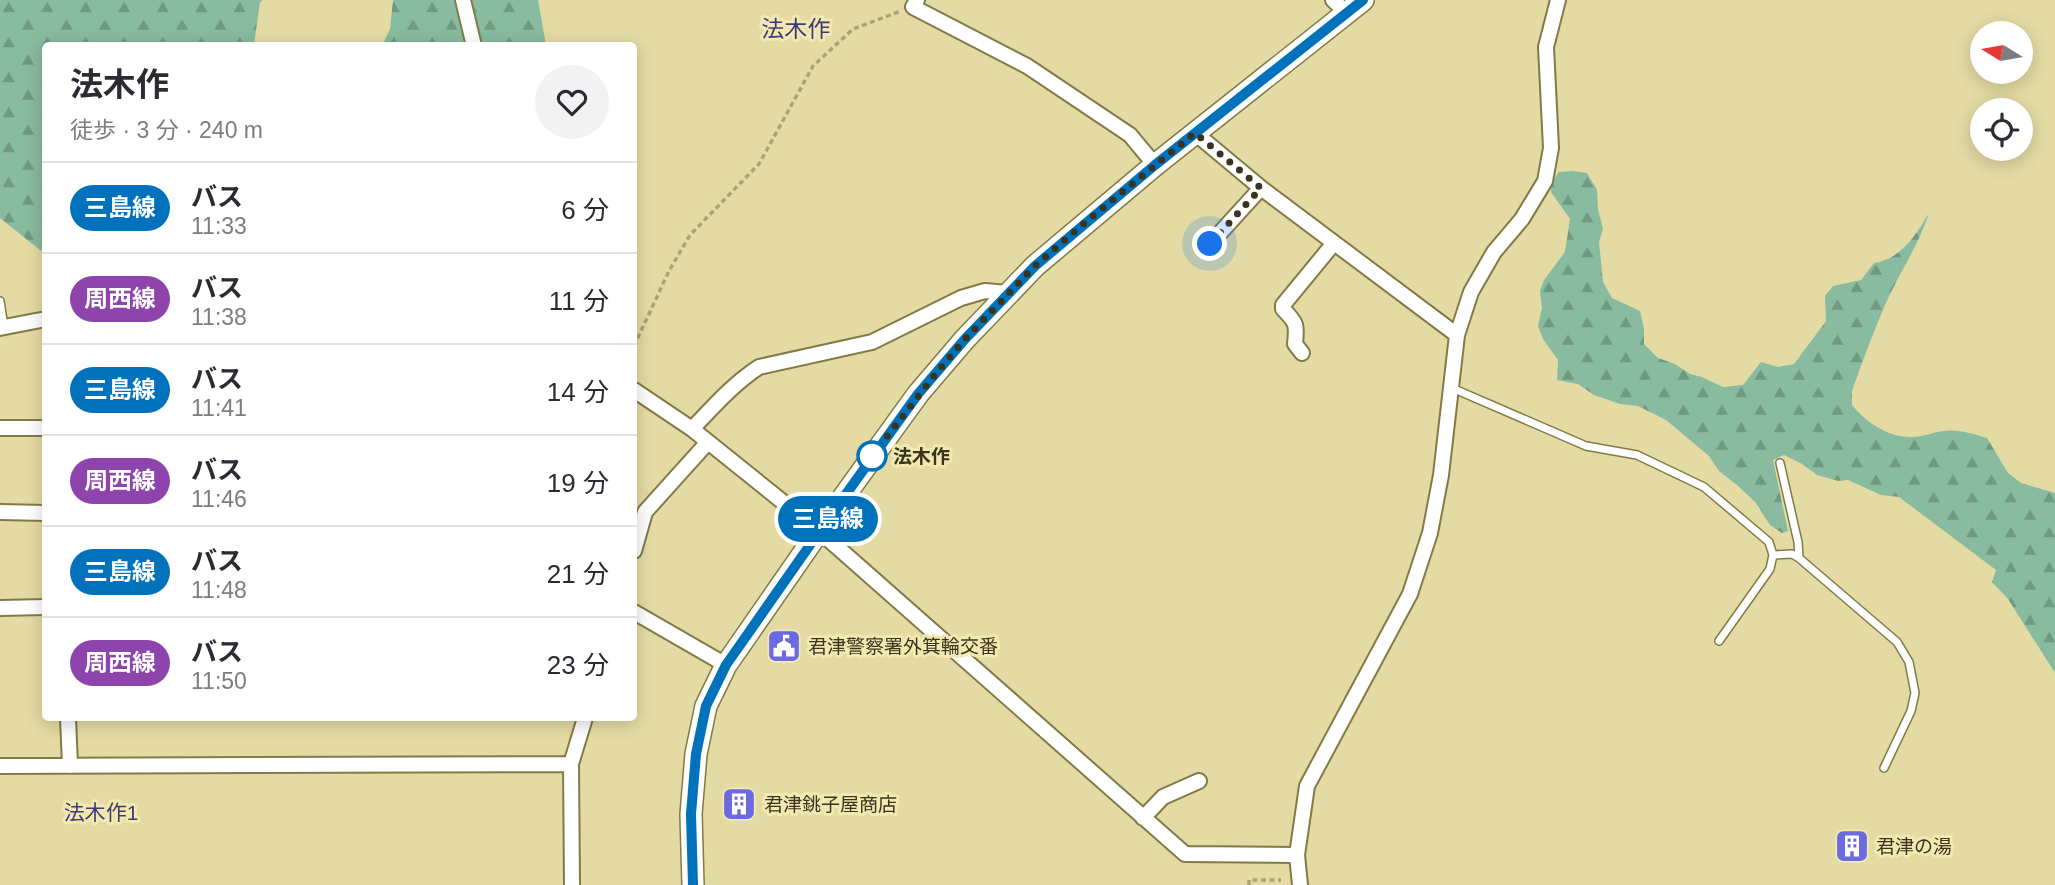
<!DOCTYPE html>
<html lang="ja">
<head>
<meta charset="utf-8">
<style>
	:root { --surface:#fff; --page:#f2f2f3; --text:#2b2b33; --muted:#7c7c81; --line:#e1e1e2 }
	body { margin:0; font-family:Arial,"Noto Sans JP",sans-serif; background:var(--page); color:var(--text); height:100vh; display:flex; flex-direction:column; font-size:26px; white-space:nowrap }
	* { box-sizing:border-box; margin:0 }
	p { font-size:23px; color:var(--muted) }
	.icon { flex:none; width:38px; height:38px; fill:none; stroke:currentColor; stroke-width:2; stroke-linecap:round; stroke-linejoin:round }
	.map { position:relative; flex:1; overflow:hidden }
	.side { position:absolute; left:42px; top:42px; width:595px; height:679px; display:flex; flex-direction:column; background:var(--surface); border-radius:7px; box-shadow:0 4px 18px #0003 }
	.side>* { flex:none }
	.badge { padding:0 14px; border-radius:23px; font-size:24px; line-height:46px }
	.needle { width:46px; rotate:281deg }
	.fabs { position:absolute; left:1970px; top:21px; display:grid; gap:14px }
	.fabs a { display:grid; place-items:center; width:63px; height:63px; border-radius:50%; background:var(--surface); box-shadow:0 4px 18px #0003; font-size:35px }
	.you { position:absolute; width:35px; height:35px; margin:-18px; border:5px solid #fff; border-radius:50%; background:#1a73e8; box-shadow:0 0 0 10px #1a73e833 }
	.map>.badge { position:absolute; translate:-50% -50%; box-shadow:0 0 0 4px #fff }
	.round { display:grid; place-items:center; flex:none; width:74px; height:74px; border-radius:37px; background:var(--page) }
	.head { display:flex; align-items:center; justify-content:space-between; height:119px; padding:0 28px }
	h1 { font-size:33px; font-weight:700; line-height:52px }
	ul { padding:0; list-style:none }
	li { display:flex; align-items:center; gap:21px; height:91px; padding:0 28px; border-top:2px solid var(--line) }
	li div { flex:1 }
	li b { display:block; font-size:26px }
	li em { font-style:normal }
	li .badge { min-width:77px; font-weight:700; text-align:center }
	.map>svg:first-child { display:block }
	.forest { fill:url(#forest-firs) }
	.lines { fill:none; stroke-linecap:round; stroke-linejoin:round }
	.service-casing { stroke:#837a46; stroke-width:10 }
	.minor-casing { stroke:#837a46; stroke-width:18 }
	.secondary-casing { stroke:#837a46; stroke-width:24 }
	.path { stroke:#aba477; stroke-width:3.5; stroke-dasharray:5 3.5; stroke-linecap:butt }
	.service { stroke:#fff; stroke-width:7 }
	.minor { stroke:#fff; stroke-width:14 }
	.secondary { stroke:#fff; stroke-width:21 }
	.line-casing { stroke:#fff; stroke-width:16 }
	.line { stroke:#0072bc; stroke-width:10 }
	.walk { stroke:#38341e; stroke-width:7; stroke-dasharray:0 12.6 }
	.stop-dot { fill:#fff; stroke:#0072bc; stroke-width:3.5 }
	.labels { text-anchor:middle; stroke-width:6; stroke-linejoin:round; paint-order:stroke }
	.stop-label { font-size:19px; font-weight:bold; fill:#38341e; stroke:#f2e8b0; text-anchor:start }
	.poi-label { font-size:19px; fill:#38341e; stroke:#f2e8b0; text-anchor:start }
	.neighbourhood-label { font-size:21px; fill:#3b3c79; stroke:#f2e8b0 }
	.quarter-label { font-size:23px; fill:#3b3c79; stroke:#f2e8b0 }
</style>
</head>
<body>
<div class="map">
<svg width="2055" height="885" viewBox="0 0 2055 885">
	<defs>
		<pattern id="forest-firs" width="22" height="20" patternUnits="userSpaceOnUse" patternTransform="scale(1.75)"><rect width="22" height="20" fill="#88bb9f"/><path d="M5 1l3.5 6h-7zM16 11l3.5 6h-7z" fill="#709981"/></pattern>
	</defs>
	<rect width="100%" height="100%" fill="#e4dba4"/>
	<path class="forest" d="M0 0H263L260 2 254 45 46 46 45 254 0 218Z
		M393 0H538L546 45 382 46 390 29Z
		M1573 171 1587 173 1597 190 1598 209 1603 229 1599 242 1603 282 1612 298 1640 311 1644 329V344L1658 358 1675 364 1690 374 1702 377 1723 387 1743 385 1761 362 1778 367 1794 364 1826 321 1825 296 1833 286 1861 280 1874 263C1901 259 1916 235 1929 213 1918 247 1899 273 1885 305 1873 333 1862 362 1852 391V405C1866 422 1888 438 1912 437 1923 437 1933 432 1944 431 1959 429 1973 434 1987 438L2008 473 2021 483 2055 493V673L2008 599 1992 582 1996 570 1899 497 1881 495 1848 480 1838 481 1817 475 1802 464 1784 455 1773 460 1788 531 1782 533 1770 525 1756 503 1737 485 1719 471 1709 456 1666 420 1638 406 1620 404 1594 395 1578 384 1557 380 1558 360 1543 339 1538 326 1542 308 1540 291 1544 280 1565 252 1570 219 1551 192 1552 182 1559 172Z"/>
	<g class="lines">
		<g class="service-casing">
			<path id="service" d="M0 301 4 327
				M1452 388 1586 446 1637 455 1704 487 1769 542 1773 555 1770 569 1719 641
				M1780 463 1798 542 1799 558
				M1773 555 1792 554 1799 558 1897 642 1909 662 1915 693 1911 711 1884 768"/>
		</g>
		<g class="minor-casing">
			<path id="minor" d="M463 0 474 46
				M917 0 913 7 1027 66 1130 135 1155 165
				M1333 0 1347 13
				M1195 133 1261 188 1457 335
				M1210 244 1261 188
				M0 328 46 319
				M1302 353 1295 344C1297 325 1297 323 1283 309V305L1334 243
				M634 390 692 429 819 531 1185 854 1297 855
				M0 428H46
				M692 429C713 407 733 384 759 367L872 342 961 298 985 291 1008 293
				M0 512 46 513
				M634 551 645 512 708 442
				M0 608 46 607
				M634 612 726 665
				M68 718 70 766
				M0 766 571 764
				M1143 818 1163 797 1199 781
				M572 885 571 764 585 718
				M1300 885 1297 855 1307 786 1410 594 1430 533 1441 475 1457 335 1471 292 1494 252 1522 219 1545 181 1551 148 1546 47 1558 0"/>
		</g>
		<g class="secondary-casing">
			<path id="secondary" d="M693 885 691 814 696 754 706 706 726 665 819 531 918 394 965 339 1035 266 1155 165 1363 0"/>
		</g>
		<path class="path" d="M634 346 669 271 690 235 759 164 813 66 853 29 901 11
			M1249 885V880H1281"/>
		<use href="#service" class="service"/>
		<use href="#minor" class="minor"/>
		<use href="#secondary" class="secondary"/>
	</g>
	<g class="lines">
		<g class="line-casing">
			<path id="line" d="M693 885 691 814 696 754 706 706 726 665 831 515 918 394 965 339 1035 266 1155 165 1363 0"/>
		</g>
		<use href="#line" class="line"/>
		<path class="walk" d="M872 456 934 376 965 339 1035 266 1088 220 1195 133 1261 188 1210 244"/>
	</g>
	<defs>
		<g id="civic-square" transform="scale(1.75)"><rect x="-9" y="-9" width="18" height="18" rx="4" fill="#6b6ae3" stroke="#f2e8b0"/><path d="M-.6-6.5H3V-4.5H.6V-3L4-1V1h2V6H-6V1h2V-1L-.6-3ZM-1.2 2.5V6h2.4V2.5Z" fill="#fff"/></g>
		<g id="building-square" transform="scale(1.75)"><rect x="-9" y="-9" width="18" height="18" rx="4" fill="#6b6ae3" stroke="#f2e8b0"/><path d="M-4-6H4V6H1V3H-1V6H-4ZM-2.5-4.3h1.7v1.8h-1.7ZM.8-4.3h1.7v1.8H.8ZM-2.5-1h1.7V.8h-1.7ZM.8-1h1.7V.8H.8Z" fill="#fff"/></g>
	</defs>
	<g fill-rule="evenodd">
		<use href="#civic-square" x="784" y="646"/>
		<use href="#building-square" x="739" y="804"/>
		<use href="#building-square" x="1852" y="846"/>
	</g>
	<circle class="stop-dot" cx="872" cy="456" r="14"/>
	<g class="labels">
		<g class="stop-label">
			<text x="893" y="463">法木作</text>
		</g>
		<g class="poi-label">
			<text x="808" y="653">君津警察署外箕輪交番</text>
			<text x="764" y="811">君津銚子屋商店</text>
			<text x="1876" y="853">君津の湯</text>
		</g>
		<g class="neighbourhood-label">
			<text x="101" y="820">法木作1</text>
		</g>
		<g class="quarter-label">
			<text x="796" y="37">法木作</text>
		</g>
	</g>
</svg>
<div class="fabs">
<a><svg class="needle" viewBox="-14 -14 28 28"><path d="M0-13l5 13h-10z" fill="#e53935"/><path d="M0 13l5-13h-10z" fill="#7c7c81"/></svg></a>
<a><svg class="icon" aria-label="locate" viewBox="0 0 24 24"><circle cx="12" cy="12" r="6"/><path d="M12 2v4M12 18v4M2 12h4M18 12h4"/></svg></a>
</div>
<div class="you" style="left:1210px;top:244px"></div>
<b class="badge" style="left:828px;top:519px;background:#0072bc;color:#fff">三島線</b>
<section class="side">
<div class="head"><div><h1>法木作</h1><p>徒歩 · 3 分 · 240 m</p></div><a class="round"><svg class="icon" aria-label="heart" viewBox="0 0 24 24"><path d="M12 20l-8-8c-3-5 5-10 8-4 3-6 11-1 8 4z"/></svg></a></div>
<ul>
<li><span class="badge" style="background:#0072bc;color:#fff">三島線</span><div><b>バス</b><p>11:33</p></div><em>6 分</em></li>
<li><span class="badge" style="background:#8e44ad;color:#fff">周西線</span><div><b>バス</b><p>11:38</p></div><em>11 分</em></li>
<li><span class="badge" style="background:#0072bc;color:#fff">三島線</span><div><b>バス</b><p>11:41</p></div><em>14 分</em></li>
<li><span class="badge" style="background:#8e44ad;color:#fff">周西線</span><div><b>バス</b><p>11:46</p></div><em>19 分</em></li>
<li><span class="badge" style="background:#0072bc;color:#fff">三島線</span><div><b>バス</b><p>11:48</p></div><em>21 分</em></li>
<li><span class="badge" style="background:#8e44ad;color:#fff">周西線</span><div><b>バス</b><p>11:50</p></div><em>23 分</em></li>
</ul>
</section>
</div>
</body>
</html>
